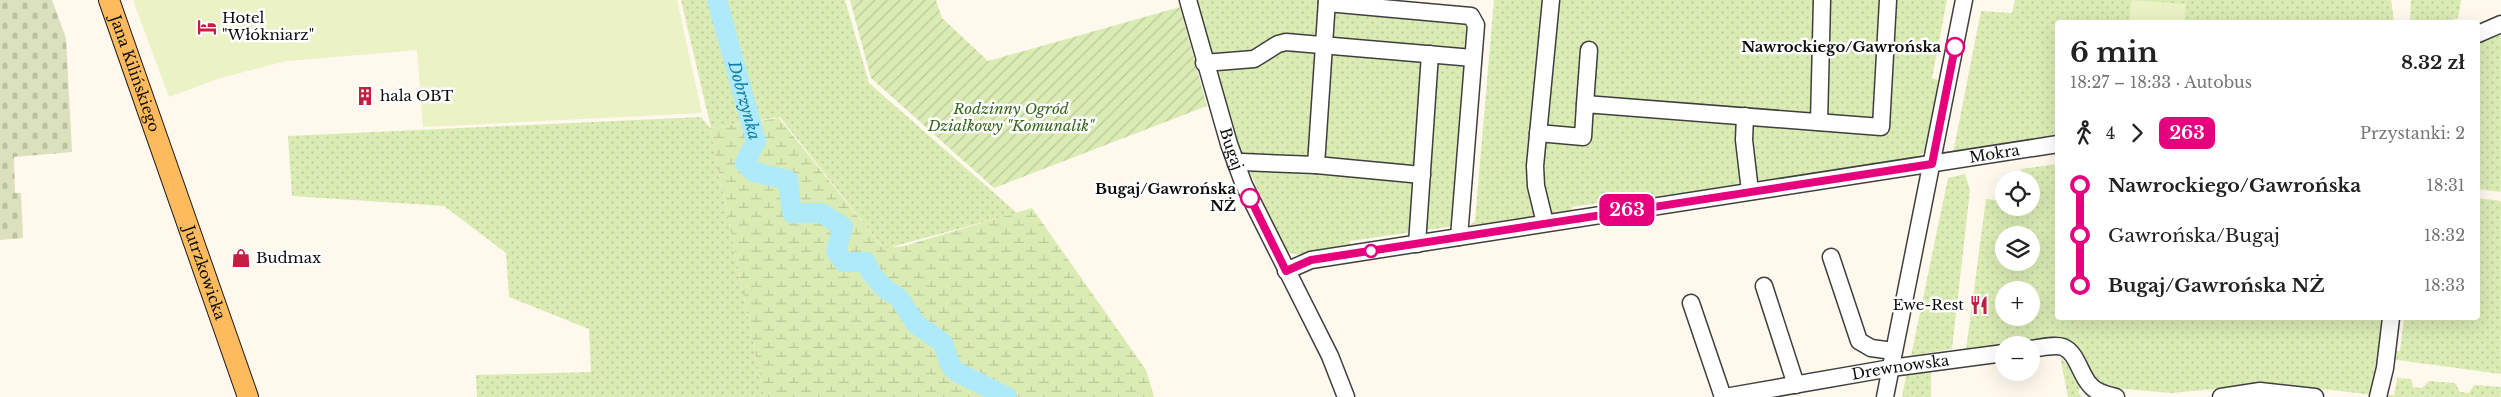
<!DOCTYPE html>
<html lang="pl">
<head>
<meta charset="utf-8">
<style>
	:root { --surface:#fff; --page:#f6f6f6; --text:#222; --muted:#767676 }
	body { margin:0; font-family:"Libre Baskerville",serif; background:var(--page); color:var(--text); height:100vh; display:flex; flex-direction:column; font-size:19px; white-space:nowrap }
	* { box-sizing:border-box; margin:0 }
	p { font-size:16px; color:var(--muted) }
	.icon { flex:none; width:28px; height:28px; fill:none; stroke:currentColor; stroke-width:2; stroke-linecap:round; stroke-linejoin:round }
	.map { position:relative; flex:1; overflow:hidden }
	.sheet { position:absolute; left:2055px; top:20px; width:425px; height:300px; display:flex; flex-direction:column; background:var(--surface); border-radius:5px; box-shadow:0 5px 20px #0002 }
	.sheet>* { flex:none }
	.badge { padding:0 10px; border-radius:8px; font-size:18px; line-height:32px }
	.controls { position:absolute; left:1995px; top:171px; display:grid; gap:10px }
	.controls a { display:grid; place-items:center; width:45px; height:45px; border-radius:50%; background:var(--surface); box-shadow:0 5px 20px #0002; font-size:25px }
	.map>.badge { position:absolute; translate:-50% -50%; box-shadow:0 0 0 2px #fff }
	.legs { display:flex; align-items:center; gap:8px; height:55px; padding:0 15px; font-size:16px }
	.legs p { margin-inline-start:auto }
	.summary { display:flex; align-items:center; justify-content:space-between; height:85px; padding:0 15px }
	h1 { font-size:28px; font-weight:700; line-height:38px }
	ul { padding:0 15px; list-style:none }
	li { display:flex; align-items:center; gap:18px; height:50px; font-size:19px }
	li i { display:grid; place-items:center; width:8px; height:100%; margin:0 6px; background:currentColor }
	li i::after { content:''; width:12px; height:12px; margin:-6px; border:4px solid; border-radius:50%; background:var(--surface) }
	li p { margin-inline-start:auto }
	li:first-child i { background:linear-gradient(#0000 50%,currentColor 0) }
	li:last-child i { background:linear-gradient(currentColor 50%,#0000 0) }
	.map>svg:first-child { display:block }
	.grass { fill:url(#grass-dots); fill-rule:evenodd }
	.wetland { fill:url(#wetland-marsh) }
	.cemetery { fill:url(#cemetery-stones) }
	.garden { fill:url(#garden-furrows) }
	.pitch { fill:#eaf2c6 }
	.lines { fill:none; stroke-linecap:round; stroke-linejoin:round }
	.river { stroke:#aeeaf9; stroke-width:20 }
	.minor-casing { stroke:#3f3f3f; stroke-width:19 }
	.major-casing { stroke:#1d1d1d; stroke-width:22 }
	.minor { stroke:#fff; stroke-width:16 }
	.major { stroke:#febb5d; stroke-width:20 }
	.line-1-casing { stroke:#fff; stroke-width:11 }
	.line-1 { stroke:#e6007e; stroke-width:8 }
	.stop-1-dot { fill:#fff; stroke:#e6007e; stroke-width:2.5 }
	.labels { text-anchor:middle; stroke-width:5; stroke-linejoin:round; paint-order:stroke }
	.poi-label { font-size:15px; fill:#0c0c0c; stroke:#fff; text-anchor:start }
	.stop-label { font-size:15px; font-weight:bold; fill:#0c0c0c; stroke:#fff; text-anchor:end }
	.street-label { font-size:15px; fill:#0c0c0c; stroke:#fff }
	.park-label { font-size:15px; font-style:italic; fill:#37671a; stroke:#fff }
	.water-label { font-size:16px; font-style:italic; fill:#117ca3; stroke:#fff }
</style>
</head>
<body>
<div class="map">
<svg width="2501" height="397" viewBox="0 0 2501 397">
	<defs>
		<pattern id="grass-dots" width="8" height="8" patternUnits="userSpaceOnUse" patternTransform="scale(1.25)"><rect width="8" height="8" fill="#daebb4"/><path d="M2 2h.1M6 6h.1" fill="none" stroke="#bac89a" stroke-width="1.8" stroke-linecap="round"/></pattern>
		<pattern id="wetland-marsh" width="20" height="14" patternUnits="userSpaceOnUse" patternTransform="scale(1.25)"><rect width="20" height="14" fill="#daebb4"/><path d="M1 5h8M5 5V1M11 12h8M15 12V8" fill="none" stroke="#bac89a"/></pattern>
		<pattern id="cemetery-stones" width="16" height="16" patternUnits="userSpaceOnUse" patternTransform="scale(1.25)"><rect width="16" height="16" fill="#dce1bd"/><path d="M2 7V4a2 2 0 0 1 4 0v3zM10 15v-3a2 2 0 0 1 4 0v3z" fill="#bcc0a1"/></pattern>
		<pattern id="garden-furrows" width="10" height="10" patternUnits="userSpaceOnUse" patternTransform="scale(1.25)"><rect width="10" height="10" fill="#daebb4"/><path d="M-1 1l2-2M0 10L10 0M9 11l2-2" fill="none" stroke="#bac89a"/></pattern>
	</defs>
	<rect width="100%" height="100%" fill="#fff8ec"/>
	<path class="grass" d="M681 0H845L869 83 1017 213 884 249 780 117 711 128Z
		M1197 0H1322L1469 20 1455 226 1350 241 1351 249C1330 252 1301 263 1283 248L1237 142Z
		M1494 0H1947L1932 78 1941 81 1929 143 1924 152 1915 158 1628 206 1626 199 1572 207 1573 214 1464 231 1475 221Z
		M2015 0H2391L2394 22H2058L2057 138 1953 153 1981 11 2012 13Z
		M2411 0H2461L2458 18 2445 22H2410Z
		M2501 30V192L2478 189V40Z
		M701 117 710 128 764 397H477L476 375 591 372 589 329 509 297 506 253 444 206 292 196 288 136Z
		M2057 164 2058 318H2382L2373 395 2264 382 2236 387 2171 393 2103 387 2069 341 2004 345V347L1966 350 1986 199 2004 201V208H2031V180H2019L2021 169ZM2004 235H2031V262H2004ZM2004 290H2031V318H2004Z
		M1965 174 1970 190 1952 349 1911 356 1948 178Z
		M2478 198 2501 201V374L2390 359V351H2400L2404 318H2478Z
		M2060 356 2083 384 2078 392 2082 397H2068Z
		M1931 368V397H1902L1907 371Z
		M2397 378 2411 379 2413 387 2422 388 2429 381 2455 383 2460 392 2469 393 2474 385 2501 387V397H2384L2385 395H2394Z"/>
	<path class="wetland" d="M779 118 883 248 904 246 1032 208 1146 370 1154 397H764L710 128Z"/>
	<path class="cemetery" d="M0 0H52L66 38 72 152 14 157 15 193H21L23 238 0 240Z"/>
	<path class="garden" d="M850 0H936L942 18 988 61 1180 7 1207 106 994 188 871 78Z"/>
	<path class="pitch" d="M133 0H677L702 113 423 127 417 50 286 61 217 79 169 97Z
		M2131 0 2186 4 2184 22H2129Z"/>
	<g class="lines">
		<path class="river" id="s1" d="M717 0 756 141 745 163 754 172 788 180 792 213H822L843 227 836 251 844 262H866L871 273 883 287 899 298 916 324 943 343 949 362 955 371 1007 397"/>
		<g class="minor-casing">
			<g id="minor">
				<path id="s2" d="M1188 0 1229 144 1244 185 1330 356 1346 397"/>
				<path d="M1327 3 1471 16 1476 25 1459 237"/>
				<path d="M2478 34 2501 24"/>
				<path d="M1204 63 1254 59 1278 44 1286 42 1473 58"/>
				<path d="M1585 104 1589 50"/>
				<path d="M1745 116 1744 140 1750 191"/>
				<path d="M1819 122 1822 0"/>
				<path d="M1538 133 1583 137 1585 104 1881 127 1888 0"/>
				<path d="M1236 164 1242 162 1316 165 1422 175"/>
				<path d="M1316 165 1327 0"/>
				<path d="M1545 223 1536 186 1535 166 1551 0"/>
				<path d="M1417 244 1430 54"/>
				<path d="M1831 257 1859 341 1871 348 1893 351"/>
				<path id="s3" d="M1286 271 1311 260 2058 144"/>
				<path d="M1764 286 1796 385"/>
				<path d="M1691 303 1723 397"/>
				<path d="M2031 349C2041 348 2054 344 2063 347 2078 353 2080 376 2091 386 2097 393 2107 395 2116 397"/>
				<path id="s4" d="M1725 397 1891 368 2004 353"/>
				<path d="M1885 397 1964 0"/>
				<path d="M2221 397 2260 391 2315 397"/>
				<path d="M2378 397 2385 368 2391 318"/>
			</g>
		</g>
		<g class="major-casing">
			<g id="major">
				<path id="s5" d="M109 0 248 397"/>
			</g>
		</g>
		<use href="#minor" class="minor"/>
		<use href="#major" class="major"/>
	</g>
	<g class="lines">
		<g class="line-1-casing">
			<path id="line-1" d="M1250 198 1286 271 1311 260 1932 164 1955 47"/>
		</g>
		<use href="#line-1" class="line-1"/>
	</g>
	<defs>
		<g id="hotel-bare" transform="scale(1.5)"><path d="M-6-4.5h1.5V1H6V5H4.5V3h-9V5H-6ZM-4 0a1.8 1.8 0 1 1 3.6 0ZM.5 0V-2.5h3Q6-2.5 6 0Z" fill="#c21f43" stroke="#fff" stroke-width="2.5" paint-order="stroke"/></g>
		<g id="building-bare" transform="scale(1.5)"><path d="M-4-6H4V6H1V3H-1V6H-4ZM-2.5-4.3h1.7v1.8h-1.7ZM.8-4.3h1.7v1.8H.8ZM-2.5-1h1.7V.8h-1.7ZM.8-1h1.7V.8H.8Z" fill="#c21f43" stroke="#fff" stroke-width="2.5" paint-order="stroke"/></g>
		<g id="shop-bare" transform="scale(1.5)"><path d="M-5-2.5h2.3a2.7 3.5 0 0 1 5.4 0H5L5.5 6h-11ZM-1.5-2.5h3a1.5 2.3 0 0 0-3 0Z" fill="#c21f43" stroke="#fff" stroke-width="2.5" paint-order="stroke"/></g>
		<g id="restaurant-bare" transform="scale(1.5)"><path d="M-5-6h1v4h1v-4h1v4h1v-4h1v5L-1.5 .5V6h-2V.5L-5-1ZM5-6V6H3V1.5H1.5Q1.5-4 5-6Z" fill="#c21f43" stroke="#fff" stroke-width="2.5" paint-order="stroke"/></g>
	</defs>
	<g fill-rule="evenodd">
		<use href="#hotel-bare" x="207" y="27"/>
		<use href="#building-bare" x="365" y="96"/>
		<use href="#shop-bare" x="241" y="258"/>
		<use href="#restaurant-bare" x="1979" y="305"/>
	</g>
	<g class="stop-1-dot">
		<circle cx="1955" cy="47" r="9"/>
		<circle cx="1250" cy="198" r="9"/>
		<circle cx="1371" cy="251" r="6"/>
	</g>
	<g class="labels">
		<g class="poi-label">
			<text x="222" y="23">Hotel<tspan x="222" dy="17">"Włókniarz"</tspan></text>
			<text x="380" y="101">hala OBT</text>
			<text x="256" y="263">Budmax</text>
			<text x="1964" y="310" text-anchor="end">Ewe-Rest</text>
		</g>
		<g class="stop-label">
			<text x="1941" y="52">Nawrockiego/Gawrońska</text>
			<text x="1236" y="194">Bugaj/Gawrońska<tspan x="1236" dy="17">NŻ</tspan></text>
		</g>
		<g class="street-label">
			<text dy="5" stroke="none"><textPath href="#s5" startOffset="78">Jana Kilińskiego</textPath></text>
			<text dy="5" stroke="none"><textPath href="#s2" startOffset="155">Bugaj</textPath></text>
			<text dy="5" stroke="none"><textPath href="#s3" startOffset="719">Mokra</textPath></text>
			<text dy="5" stroke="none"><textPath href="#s5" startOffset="289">Jutrzkowicka</textPath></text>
			<text dy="5" stroke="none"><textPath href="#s4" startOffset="178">Drewnowska</textPath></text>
		</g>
		<g class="park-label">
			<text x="1011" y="114">Rodzinny Ogród<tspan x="1011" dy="17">Działkowy "Komunalik"</tspan></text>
		</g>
		<g class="water-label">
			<text dy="6" stroke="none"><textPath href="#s1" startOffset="104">Dobrzynka</textPath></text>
		</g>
	</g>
</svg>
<div class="controls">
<a><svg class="icon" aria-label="locate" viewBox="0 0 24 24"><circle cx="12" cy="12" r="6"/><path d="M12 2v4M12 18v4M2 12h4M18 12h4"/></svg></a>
<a><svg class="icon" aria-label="layers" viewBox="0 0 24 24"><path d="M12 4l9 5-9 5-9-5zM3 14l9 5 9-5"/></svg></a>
<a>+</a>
<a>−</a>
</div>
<b class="badge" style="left:1627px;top:210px;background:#e6007e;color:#fff">263</b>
<section class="sheet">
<div class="summary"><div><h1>6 min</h1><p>18:27 – 18:33 · Autobus</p></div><b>8.32 zł</b></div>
<div class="legs"><svg class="icon" aria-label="walk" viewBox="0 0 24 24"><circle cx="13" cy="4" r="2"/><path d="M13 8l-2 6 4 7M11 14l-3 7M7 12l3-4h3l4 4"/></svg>4<svg class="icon" aria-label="forward" viewBox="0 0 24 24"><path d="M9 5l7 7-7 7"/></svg><b class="badge" style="background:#e6007e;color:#fff">263</b><p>Przystanki: 2</p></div>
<ul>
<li><i style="color:#e6007e"></i><b>Nawrockiego/Gawrońska</b><p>18:31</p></li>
<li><i style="color:#e6007e"></i><span>Gawrońska/Bugaj</span><p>18:32</p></li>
<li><i style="color:#e6007e"></i><b>Bugaj/Gawrońska NŻ</b><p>18:33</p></li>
</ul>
</section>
</div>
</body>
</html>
